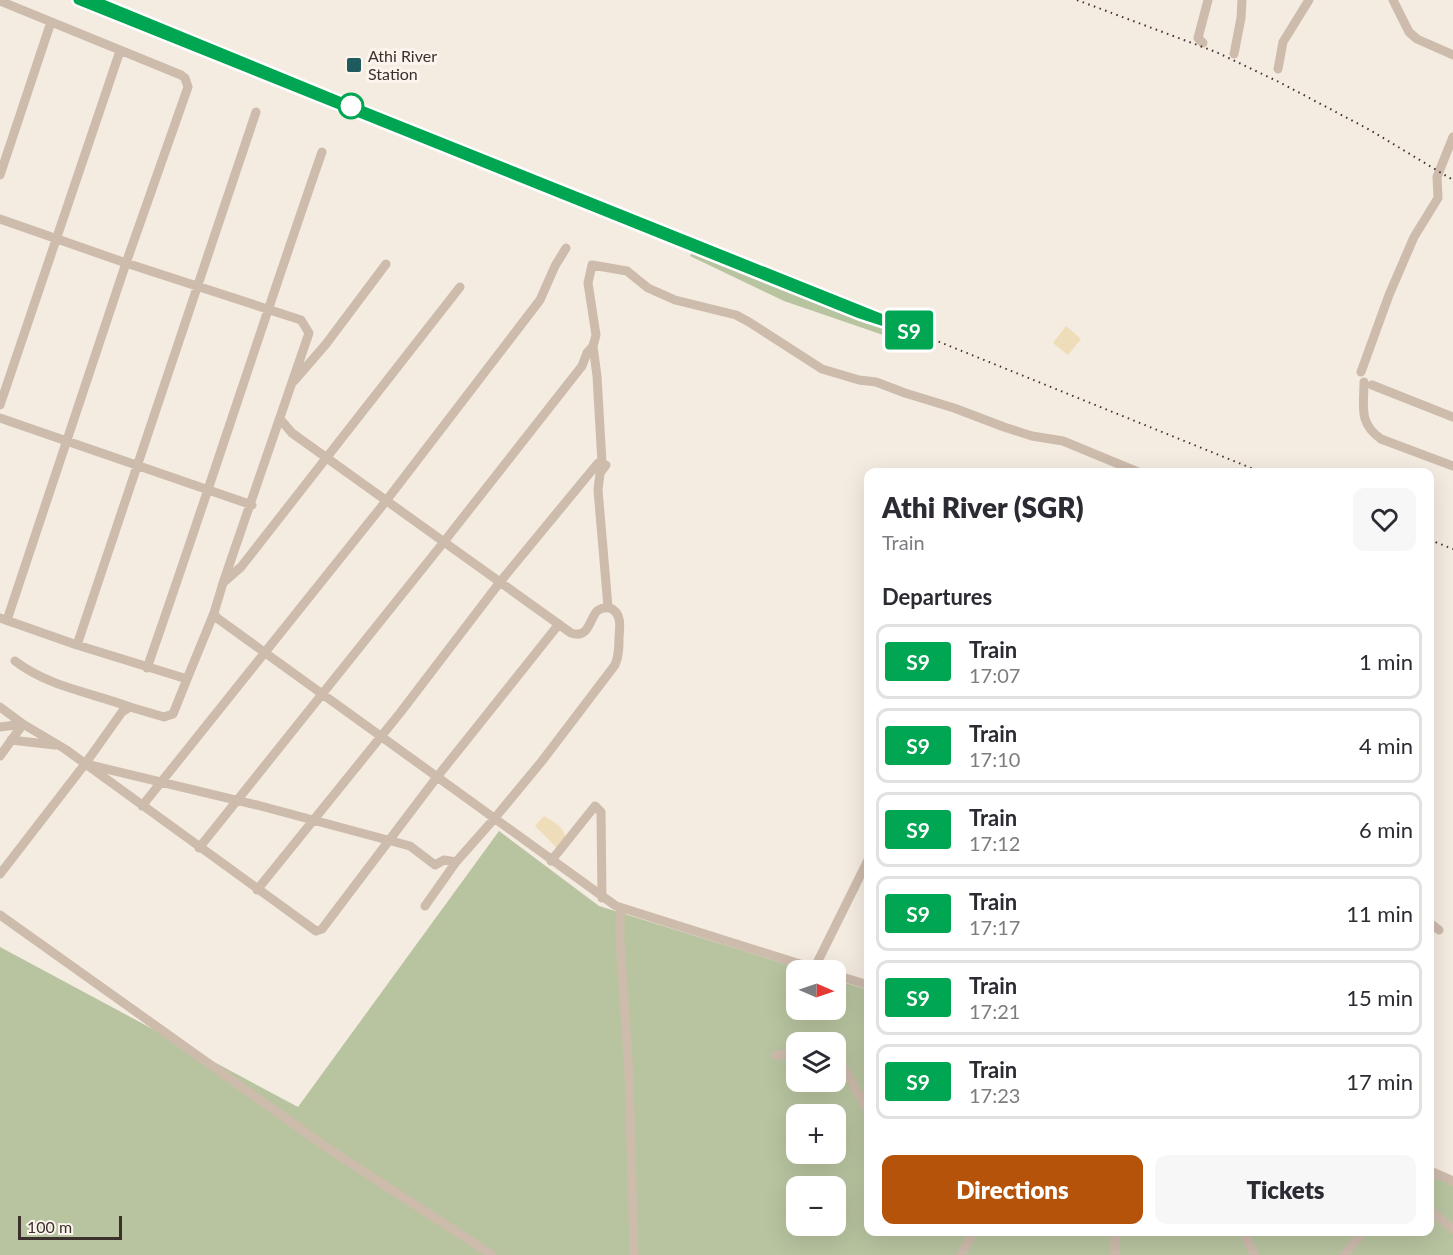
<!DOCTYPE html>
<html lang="en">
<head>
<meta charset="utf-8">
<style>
	:root { --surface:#fff; --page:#f7f7f7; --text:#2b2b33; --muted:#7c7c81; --line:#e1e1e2; --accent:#b45309 }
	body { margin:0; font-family:Lato,sans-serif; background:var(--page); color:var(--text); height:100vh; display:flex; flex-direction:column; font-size:22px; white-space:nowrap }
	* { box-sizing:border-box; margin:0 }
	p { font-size:20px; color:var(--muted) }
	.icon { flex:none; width:33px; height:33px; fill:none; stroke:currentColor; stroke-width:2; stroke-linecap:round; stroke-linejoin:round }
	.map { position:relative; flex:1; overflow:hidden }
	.sheet { position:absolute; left:864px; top:468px; width:570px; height:768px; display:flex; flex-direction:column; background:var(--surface); border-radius:12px; box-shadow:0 6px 24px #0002 }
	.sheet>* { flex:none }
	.badge { padding:0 12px; border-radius:4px; font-size:21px; line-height:39px }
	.needle { width:39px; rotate:92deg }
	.fabs { position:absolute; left:786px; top:960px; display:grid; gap:12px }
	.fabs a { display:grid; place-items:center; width:60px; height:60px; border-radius:12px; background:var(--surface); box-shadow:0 6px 24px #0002; font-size:30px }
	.scale { position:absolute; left:18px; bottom:15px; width:104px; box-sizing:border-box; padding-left:6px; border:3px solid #3b302b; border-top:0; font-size:16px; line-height:21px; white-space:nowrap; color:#3b302b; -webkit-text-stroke:4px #fbf5ee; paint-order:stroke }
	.map>.badge { position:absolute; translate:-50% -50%; box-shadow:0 0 0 3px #fff }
	h2 { padding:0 18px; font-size:22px; line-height:54px }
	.round { display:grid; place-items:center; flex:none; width:63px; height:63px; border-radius:12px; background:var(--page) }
	.overview { display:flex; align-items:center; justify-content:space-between; height:102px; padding:0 18px }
	h1 { font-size:28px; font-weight:800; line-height:45px }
	.button { display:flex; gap:12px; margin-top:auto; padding:12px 18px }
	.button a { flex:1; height:69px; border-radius:12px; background:var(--accent); color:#fff; font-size:24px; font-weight:800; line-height:69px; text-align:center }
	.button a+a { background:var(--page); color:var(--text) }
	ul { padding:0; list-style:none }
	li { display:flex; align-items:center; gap:18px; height:75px; margin:0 12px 9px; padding:0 6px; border:3px solid var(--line); border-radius:12px }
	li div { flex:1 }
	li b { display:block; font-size:22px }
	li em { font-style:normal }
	li .badge { min-width:66px; font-weight:700; text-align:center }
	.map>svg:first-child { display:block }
	.green { fill:#b8c4a0; fill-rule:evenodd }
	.sand { fill:#efdcb8 }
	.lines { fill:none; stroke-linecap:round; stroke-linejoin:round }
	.minor { stroke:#cdbbac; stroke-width:9 }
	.rail { stroke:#3b302b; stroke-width:2; stroke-dasharray:1.5 4.5; stroke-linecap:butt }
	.line-casing { stroke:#fff; stroke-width:14 }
	.line { stroke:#00a651; stroke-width:9 }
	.poi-dot { fill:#1f5a5e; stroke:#fbf5ee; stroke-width:2 }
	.stop-dot { fill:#fff; stroke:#00a651; stroke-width:3 }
	.labels { text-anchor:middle; stroke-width:6; stroke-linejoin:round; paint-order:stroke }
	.poi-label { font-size:16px; fill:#3b302b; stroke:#fbf5ee; text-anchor:start }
</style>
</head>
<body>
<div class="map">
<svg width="1453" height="1255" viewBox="0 0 1453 1255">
	<rect width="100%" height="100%" fill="#f4ebe1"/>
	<path class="green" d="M694 248 837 310 927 342V350L784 301 690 256Z
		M499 831 599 906 805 970H796V1010H836V980L868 990V1232H1430V1171L1453 1180V1255H0V947L298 1107ZM796 1042H836V1082H796ZM796 1114H836V1154H796ZM796 1186H836V1226H796Z"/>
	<path class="sand" d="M1066 326 1081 339 1068 355 1053 343Z
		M544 816C553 822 564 826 566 839L557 848 535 826Z"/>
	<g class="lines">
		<path class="minor" d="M1393 0 1409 32 1417 39 1453 55
			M0 1 181 75 185 78 188 87 126 263 301 320 309 333 223 583 214 613 217 618 616 906 819 970
			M1203 43 1198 38 1208 0
			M1234 54 1241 18 1242 0
			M1278 69 1283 42 1309 0
			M0 175 51 22
			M0 219 126 263 7 620
			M593 346 597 376 602 463
			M1361 372 1389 295 1414 237 1438 198 1437 177 1453 137
			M294 381 326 344 386 264
			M1364 382C1364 406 1358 423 1381 439L1453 466
			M1372 385 1453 417
			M0 405 120 51
			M0 418 252 505
			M280 419 292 433 571 633C589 639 589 620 597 611 601 608 605 607 610 608 622 613 620 627 619 637 619 647 619 656 615 665L542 761 494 819 456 862 425 906
			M225 581 241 567 460 287
			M0 618 77 645 187 679 214 613
			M77 645 256 112
			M15 661C47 686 92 693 130 707
			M147 668C207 497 262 324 322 152
			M0 707 23 724 0 756
			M0 727 23 724 65 749 316 931 322 929 437 777 559 624
			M11 740 55 745
			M90 765 257 805 410 846 435 865 444 860 456 862
			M142 806 386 501 540 300 555 266 566 248
			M199 848 443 543 582 366 587 353 593 346 596 335 588 283 592 265 627 271 648 288 675 300 736 315 749 322 822 369 859 380 876 382 905 393 954 408 1004 427 1032 436 1063 441 1138 472
			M551 861 595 806 601 812 602 898
			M0 874 85 764 122 712 130 707 164 717 173 714 187 679
			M257 890 400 713 500 582 598 463 606 465 600 473 598 490 608 607
			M620 908V942L629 1073 634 1255
			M0 915 326 1147 492 1255
			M1430 923 1439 930
			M814 969 868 860
			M836 975 868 985
			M836 1054 868 1111
			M775 1055 796 1054
			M1430 1171 1453 1181
			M1430 1210 1453 1229
			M1115 1232V1255
			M1244 1232 1254 1255
			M961 1255 973 1232
			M1344 1255 1363 1232"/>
		<path class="rail" d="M78 0 101 9
			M93 0 351 106 915 332 1261 472
			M1077 0 1216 52 1279 82 1370 130 1453 180
			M1430 540 1453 549"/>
	</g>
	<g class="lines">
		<g class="line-casing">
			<path id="line" d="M78 0 860 314 915 332 351 106 93 0"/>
		</g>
		<use href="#line" class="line"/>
	</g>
	<rect class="poi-dot" x="346" y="57" width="16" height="16" rx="3"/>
	<circle class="stop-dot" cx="351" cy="106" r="12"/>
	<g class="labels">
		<g class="poi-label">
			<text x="368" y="62">Athi River<tspan x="368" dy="18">Station</tspan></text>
		</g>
	</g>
</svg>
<div class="fabs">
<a><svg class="needle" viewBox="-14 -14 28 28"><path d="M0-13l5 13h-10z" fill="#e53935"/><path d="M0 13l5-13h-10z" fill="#7c7c81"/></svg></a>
<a><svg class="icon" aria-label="layers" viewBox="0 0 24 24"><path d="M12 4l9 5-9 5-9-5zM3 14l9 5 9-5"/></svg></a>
<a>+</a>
<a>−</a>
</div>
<div class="scale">100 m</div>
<b class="badge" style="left:909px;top:330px;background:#00a651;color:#fff">S9</b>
<section class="sheet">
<div class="overview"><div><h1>Athi River (SGR)</h1><p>Train</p></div><a class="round"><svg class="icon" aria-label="heart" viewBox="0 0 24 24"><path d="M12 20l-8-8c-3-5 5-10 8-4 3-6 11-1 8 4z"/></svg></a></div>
<h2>Departures</h2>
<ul>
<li><span class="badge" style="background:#00a651;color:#fff">S9</span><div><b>Train</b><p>17:07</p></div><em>1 min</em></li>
<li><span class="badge" style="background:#00a651;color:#fff">S9</span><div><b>Train</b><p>17:10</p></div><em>4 min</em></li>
<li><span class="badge" style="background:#00a651;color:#fff">S9</span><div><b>Train</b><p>17:12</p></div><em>6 min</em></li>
<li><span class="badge" style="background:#00a651;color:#fff">S9</span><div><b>Train</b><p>17:17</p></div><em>11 min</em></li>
<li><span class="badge" style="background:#00a651;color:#fff">S9</span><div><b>Train</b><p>17:21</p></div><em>15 min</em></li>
<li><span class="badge" style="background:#00a651;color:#fff">S9</span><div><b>Train</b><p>17:23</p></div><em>17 min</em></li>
</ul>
<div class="button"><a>Directions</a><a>Tickets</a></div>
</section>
</div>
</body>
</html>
